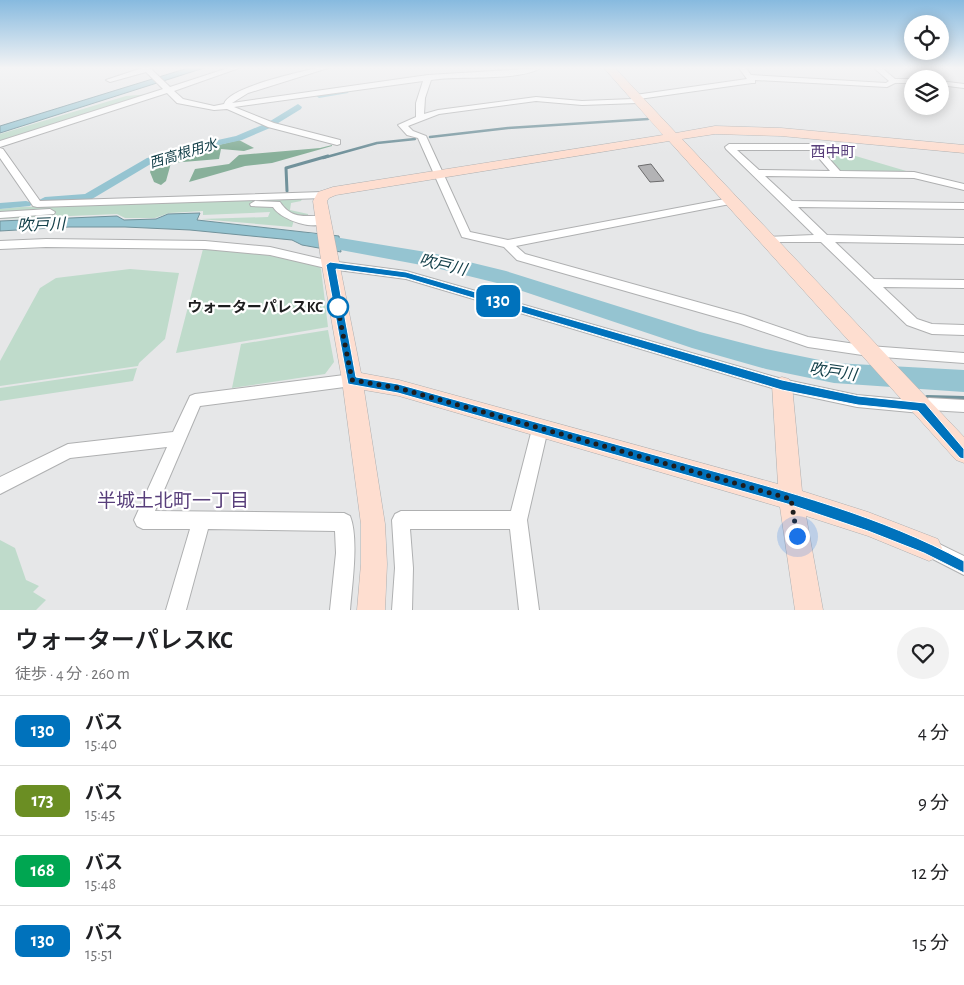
<!DOCTYPE html>
<html lang="ja">
<head>
<meta charset="utf-8">
<style>
	:root { --surface:#fff; --page:#f2f2f2; --text:#202124; --muted:#757577; --line:#e0e0e0 }
	body { margin:0; font-family:"Alegreya Sans","Noto Sans JP",sans-serif; background:var(--page); color:var(--text); height:100vh; display:flex; flex-direction:column; font-size:19px; white-space:nowrap }
	* { box-sizing:border-box; margin:0 }
	p { font-size:16px; color:var(--muted) }
	.icon { flex:none; width:28px; height:28px; fill:none; stroke:currentColor; stroke-width:2; stroke-linecap:round; stroke-linejoin:round }
	.map { position:relative; height:610px; overflow:hidden }
	.drawer { display:flex; flex-direction:column; background:var(--surface); flex:1 }
	.drawer>* { flex:none }
	.badge { padding:0 10px; border-radius:8px; font-size:18px; line-height:32px }
	.fabs { position:absolute; left:904px; top:15px; display:grid; gap:10px }
	.fabs a { display:grid; place-items:center; width:45px; height:45px; border-radius:50%; background:var(--surface); box-shadow:0 2px 12px #0003; font-size:25px }
	.you { position:absolute; width:25px; height:25px; margin:-12px; border:4px solid #fff; border-radius:50%; background:#1a73e8; box-shadow:0 0 0 8px #1a73e833 }
	.map>.badge { position:absolute; translate:-50% -50%; box-shadow:0 0 0 2px #fff }
	.round { display:grid; place-items:center; flex:none; width:52px; height:52px; border-radius:26px; background:var(--page) }
	.overview { display:flex; align-items:center; justify-content:space-between; height:85px; padding:0 15px }
	h1 { font-size:24px; font-weight:600; line-height:38px }
	ul { padding:0; list-style:none }
	li { display:flex; align-items:center; gap:15px; height:70px; padding:0 15px; border-top:1px solid var(--line) }
	li div { flex:1 }
	li b { display:block; font-size:19px }
	li em { font-style:normal }
	li .badge { min-width:55px; font-weight:700; text-align:center }
	.map>svg:first-child { display:block }
	.green { fill:#bfdbcb }
	.forest { fill:#88b09a }
	.water { fill:#95c4d1; stroke:#71929b }
	.lines { fill:none; stroke-linecap:round; stroke-linejoin:round }
	.stream-far2 { stroke:#71929b; stroke-width:2.5 }
	.stream-far1 { stroke:#71929b; stroke-width:3 }
	.stream { stroke:#71929b; stroke-width:4 }
	.canal { fill:#95c4d1; fill-rule:evenodd }
	.river { fill:#95c4d1; fill-rule:evenodd }
	.building { fill:#b3b3b5; stroke:#6b6b6c }
	.street-casing { stroke:#afb0b1; stroke-width:2 }
	.secondary-casing { stroke:#afb0b1; stroke-width:1 }
	.street { fill:#fff; fill-rule:evenodd }
	.secondary { fill:#feded0; fill-rule:evenodd }
	.line { fill:#0072bc; stroke:#fff }
	.walk { stroke:#1d1d1e; stroke-width:5; stroke-dasharray:0 9 }
	.stop-dot { fill:#fff; stroke:#0072bc; stroke-width:2.5 }
	.labels { text-anchor:middle; stroke-width:4.5; stroke-linejoin:round; paint-order:stroke }
	.far-water-label { font-size:14px; font-style:italic; fill:#14404a; stroke:#fff }
	.far-quarter-label { font-size:15px; fill:#583f7b; stroke:#fff }
	.stop-label { font-size:15px; font-weight:bold; fill:#1d1d1e; stroke:#fff; text-anchor:end }
	.water-label { font-size:16px; font-style:italic; fill:#14404a; stroke:#fff }
	.near-neighbourhood-label { font-size:19px; fill:#583f7b; stroke:#fff }
</style>
</head>
<body>
<div class="map">
<svg width="964" height="610" viewBox="0 0 964 610">
	<rect width="100%" height="100%" fill="#e6e7e8"/>
	<path class="green" d="M151 94 0 147V134L126 96Z
		M815 144 913 173 842 172 837 170Z
		M302 199 301 201 291 203 290 210 308 214V223L294 220 292 227 200 219 268 217 270 212 203 215V211L169 213 155 218H125L117 214 0 219V209L21 207Z
		M203 249 266 255 318 265 321 269 328 327 176 353Z
		M130 269 179 273 165 339 139 363 138 366 0 386V361L40 288 56 278Z
		M328 330 334 362 325 374 232 388 241 344Z
		M137 368 133 381 0 401V388Z
		M0 540 15 548 26 580 39 586 33 592 46 600 36 610H0Z"/>
	<path class="forest" d="M239 140 254 148 244 151 221 149 219 159 171 163 166 181 161 185 154 182 150 172 155 162 161 159 192 155 202 149Z
		M332 145V146L272 163 245 166 189 182 195 169 229 164 239 155 320 148Z"/>
	<path class="water" d="M188 68H204L0 133V126Z
		M200 213 197 220 339 236 341 252 302 245 292 240 190 230 125 227H69L0 231V221L117 216 124 220 156 219 168 214Z"/>
	<g class="lines">
		<path class="stream-far2" d="M430 137 508 128 648 119
			M323 158 377 143 415 139"/>
		<path class="stream-far1" d="M287 191 286 168 328 156"/>
		<path class="stream" d="M927 397 964 398"/>
		<path class="canal" d="M345 89 349 91 348 93 319 98 315 95 319 92Z
			M298 104 302 107 301 109 270 128 242 140 201 149 193 154 154 162 92 199 45 203 39 200 45 197 85 194 147 158 187 150 195 145 236 136 267 123Z
			M26 201 30 202 32 204 30 206 0 209V203Z"/>
		<path class="river" d="M310 233 432 253 506 271 700 332 766 349 834 363 964 370V392L834 383 766 369 692 348 501 284 432 267 303 243 300 239 303 235Z"/>
	</g>
	<path class="building" d="M651 164 664 181 650 182 638 166Z"/>
	<g class="lines">
		<g class="street-casing">
			<path id="street" d="M142 68H150L170 87 228 68H239L174 91 183 99 214 106 224 104C229 87 298 73 316 68H328L248 93 232 103 428 75 541 68C516 82 461 75 431 80L425 98 424 114 438 110 536 97 582 101 633 99 631 97 635 95 747 79 739 68H746L751 75 886 83 889 81 874 68H882L895 79H912V83H895L887 87 755 80V83H752L639 99 642 101 638 103 582 105 536 101 439 114 408 126 413 131 426 136 470 232 508 240 730 198 734 199 735 201 730 204 516 246 525 254 744 315 808 337 869 346 964 353V363L869 356 808 347 741 324 517 260 504 247 462 237 418 138 407 135 398 125 416 117V103L423 81 234 107 274 123 340 140V144L337 145 268 127 227 109 214 110 177 103 167 93 0 147V141L163 89 146 72 110 82 106 80Z
				M940 81 964 84V88L940 85Z
				M729 144H814L817 145 840 171 914 172 964 184V190L914 178 765 176 792 201 964 203V209L798 207 827 235 964 238V244L835 242 874 279 964 280V288L883 287 917 319 932 324 964 325V335L932 334 907 325 821 242H762L760 240 766 237 814 235 726 149 725 147ZM737 150H812L830 171 759 170Z
				M0 148 3 149 40 201 323 192 328 195 323 198 37 207 33 206 0 158Z
				M255 201 280 202C296 226 315 209 328 221 316 232 281 220 273 207L251 206 250 204Z
				M50 209 55 212 54 214 0 218V212Z
				M46 239 205 241 270 247 330 261 406 271 782 379 857 395 921 401 929 398 964 400V412L929 410 921 413 857 407 782 391 406 279 330 269 270 255 205 249 46 247 0 249V241Z
				M352 374 357 376 359 380 357 384 352 386 200 406 155 511 344 513 350 516C359 538 352 585 350 610H330L336 553 335 531 208 529 186 610H166L190 529H143L137 526 134 520 167 447 70 458 0 494V477L68 444 173 432 190 396 195 394Z
				M540 422 545 424 548 429 527 520 539 610H519L510 529H410L413 568 412 610H392L395 568 392 520 395 514 401 511H511L532 429 535 424Z
				M929 539 964 556V575L923 554 920 548 923 542Z"/>
		</g>
		<g class="secondary-casing">
			<path id="secondary" d="M604 68H615L676 133 715 126 781 128 964 145V153L781 136 715 134 682 139 964 437V463L956 460 669 141 336 195 329 198 327 201 361 373 399 380 778 484 772 385 775 379 782 377 789 379 792 385 802 491 868 512 938 539 942 548 938 557 929 561 868 536 806 516 823 610H795L780 507 399 396 364 390 385 524 387 564 385 610H357L361 564V524L342 380 321 260 313 201 318 192 333 187 663 135Z"/>
		</g>
		<use href="#street" class="street"/>
		<use href="#secondary" class="secondary"/>
	</g>
	<linearGradient id="sky" x2="0" y2="1"><stop stop-color="#87badf"/><stop offset="0.44" stop-color="#f4f4f5"/><stop offset="1" stop-color="#f4f4f5" stop-opacity="0"/></linearGradient>
	<rect width="964" height="154" fill="url(#sky)"/>
	<path class="line" d="M330 262 406 272 782 380 858 396 925 403 964 449V459L960 458 918 411 858 405 782 390 406 278 336 269 356 377 398 384C496 411 593 438 691 465 786 491 881 516 964 561V573L924 553 868 531 791 505 398 393 348 384 326 265Z"/>
	<g class="lines">
		<path class="walk" d="M338 307 337 304 352 380 398 388 791 499 797 536"/>
	</g>
	<circle class="stop-dot" cx="338" cy="307" r="10"/>
	<g class="labels">
		<g class="far-water-label">
			<text transform="translate(183 153) rotate(-17)" y="5">西高根用水</text>
		</g>
		<g class="far-quarter-label">
			<text x="833" y="157">西中町</text>
		</g>
		<g class="stop-label">
			<text x="323" y="312">ウォーターパレスKC</text>
		</g>
		<g class="water-label">
			<text transform="translate(41 224) rotate(-2)" y="6">吹戸川</text>
			<text transform="translate(443 264) rotate(13)" y="6">吹戸川</text>
			<text transform="translate(833 371) rotate(8)" y="6">吹戸川</text>
		</g>
		<g class="near-neighbourhood-label">
			<text x="173" y="507">半城土北町一丁目</text>
		</g>
	</g>
</svg>
<div class="fabs">
<a><svg class="icon" aria-label="locate" viewBox="0 0 24 24"><circle cx="12" cy="12" r="6"/><path d="M12 2v4M12 18v4M2 12h4M18 12h4"/></svg></a>
<a><svg class="icon" aria-label="layers" viewBox="0 0 24 24"><path d="M12 4l9 5-9 5-9-5zM3 14l9 5 9-5"/></svg></a>
</div>
<div class="you" style="left:797px;top:536px"></div>
<b class="badge" style="left:498px;top:301px;background:#0072bc;color:#fff">130</b>
</div>
<section class="drawer">
<div class="overview"><div><h1>ウォーターパレスKC</h1><p>徒歩 · 4 分 · 260 m</p></div><a class="round"><svg class="icon" aria-label="heart" viewBox="0 0 24 24"><path d="M12 20l-8-8c-3-5 5-10 8-4 3-6 11-1 8 4z"/></svg></a></div>
<ul>
<li><span class="badge" style="background:#0072bc;color:#fff">130</span><div><b>バス</b><p>15:40</p></div><em>4 分</em></li>
<li><span class="badge" style="background:#6b8e23;color:#fff">173</span><div><b>バス</b><p>15:45</p></div><em>9 分</em></li>
<li><span class="badge" style="background:#00a651;color:#fff">168</span><div><b>バス</b><p>15:48</p></div><em>12 分</em></li>
<li><span class="badge" style="background:#0072bc;color:#fff">130</span><div><b>バス</b><p>15:51</p></div><em>15 分</em></li>
</ul>
</section>
</body>
</html>
